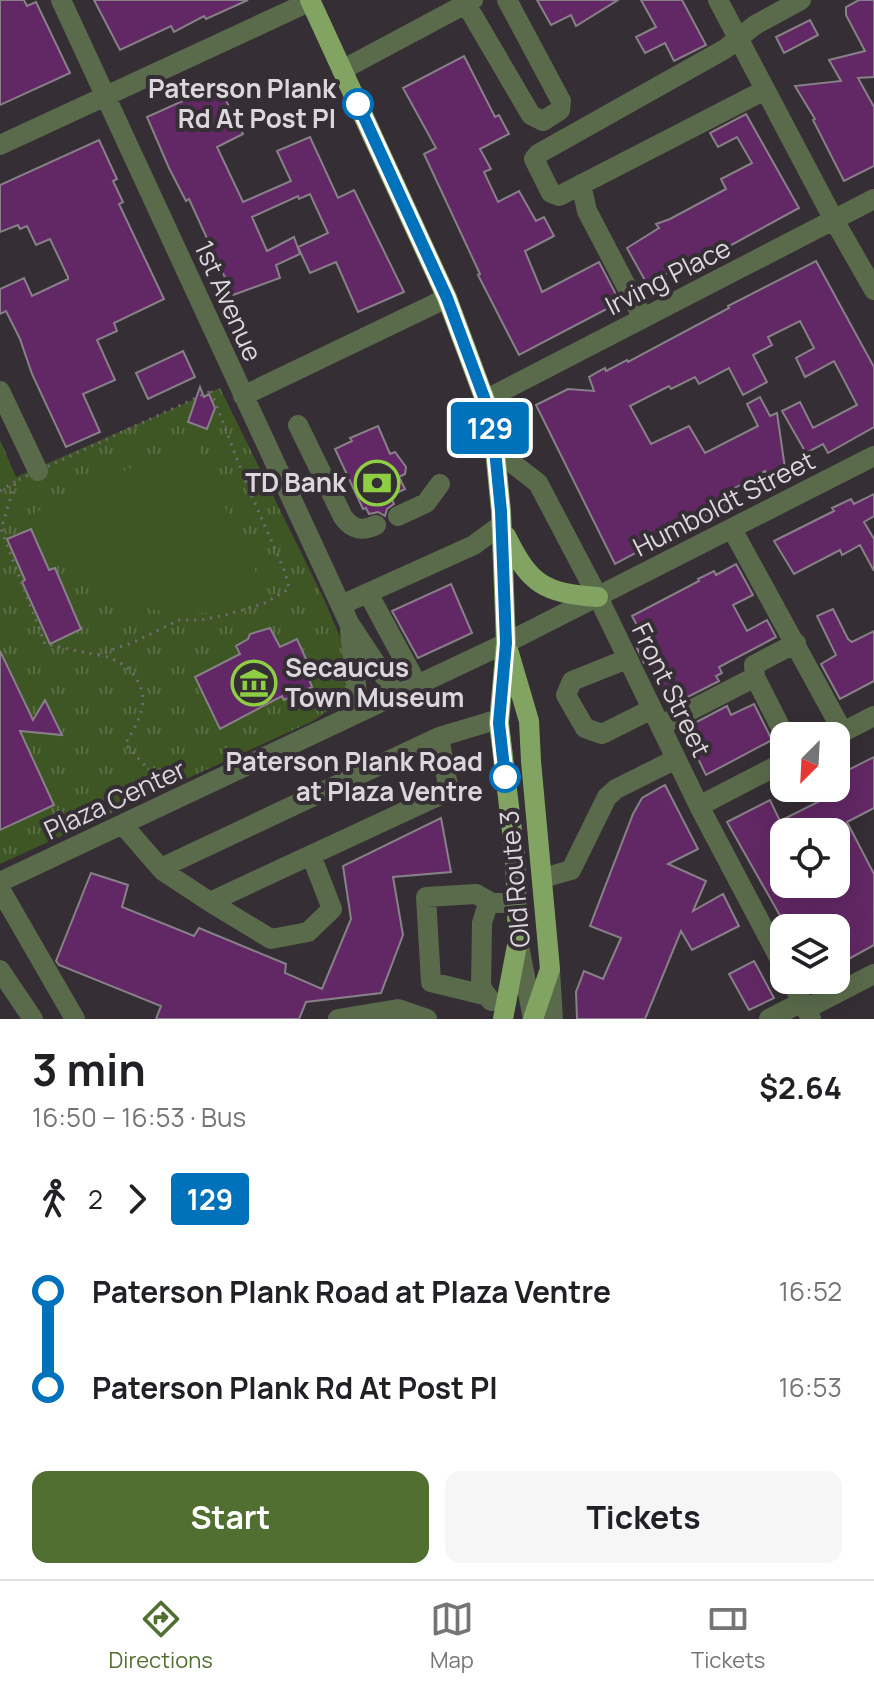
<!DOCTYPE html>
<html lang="en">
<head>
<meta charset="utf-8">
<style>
	:root { --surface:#fff; --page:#f6f6f6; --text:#202124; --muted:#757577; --line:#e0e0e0; --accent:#526f32 }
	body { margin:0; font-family:Manrope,sans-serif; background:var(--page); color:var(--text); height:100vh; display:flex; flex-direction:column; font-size:30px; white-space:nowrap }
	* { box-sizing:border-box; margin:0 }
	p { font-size:26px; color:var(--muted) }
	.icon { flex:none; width:44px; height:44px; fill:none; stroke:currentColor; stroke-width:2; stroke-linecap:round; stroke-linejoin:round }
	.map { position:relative; height:1019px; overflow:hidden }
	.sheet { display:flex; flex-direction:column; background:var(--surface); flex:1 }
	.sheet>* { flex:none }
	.badge { padding:0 16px; border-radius:6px; font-size:28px; line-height:52px }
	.needle { width:52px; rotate:204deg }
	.fabs { position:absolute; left:770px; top:722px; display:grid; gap:16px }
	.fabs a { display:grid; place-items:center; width:80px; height:80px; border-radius:16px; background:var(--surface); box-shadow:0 8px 32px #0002; font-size:40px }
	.map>.badge { position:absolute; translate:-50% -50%; box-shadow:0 0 0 4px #fff }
	.legs { display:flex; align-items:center; gap:12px; height:88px; padding:0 32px; font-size:26px }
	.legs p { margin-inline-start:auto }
	.headline { display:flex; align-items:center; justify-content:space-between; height:136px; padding:0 32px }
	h1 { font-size:44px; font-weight:700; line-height:60px }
	.action { display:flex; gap:16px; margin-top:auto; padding:16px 32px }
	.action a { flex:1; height:92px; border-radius:16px; background:var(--accent); color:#fff; font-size:32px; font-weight:700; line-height:92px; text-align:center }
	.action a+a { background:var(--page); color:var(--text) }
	ul { padding:0 32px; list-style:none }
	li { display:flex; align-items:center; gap:28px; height:96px; font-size:30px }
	li i { display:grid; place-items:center; width:12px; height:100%; margin:0 10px; background:currentColor }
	li i::after { content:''; width:20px; height:20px; margin:-10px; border:6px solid; border-radius:50%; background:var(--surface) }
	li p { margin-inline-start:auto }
	li:first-child i { background:linear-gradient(#0000 50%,currentColor 0) }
	li:last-child i { background:linear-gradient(currentColor 50%,#0000 0) }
	.tab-bar { display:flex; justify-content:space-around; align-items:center; height:112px; border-top:2px solid var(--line); background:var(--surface); font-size:22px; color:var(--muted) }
	.tab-bar a { display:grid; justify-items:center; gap:4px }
	.tab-bar .selected { color:var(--accent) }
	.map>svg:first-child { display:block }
	.grass { fill:url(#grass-tufts) }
	.pitch { fill:#3d5624 }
	.building { fill:#622865; stroke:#888088; stroke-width:2; fill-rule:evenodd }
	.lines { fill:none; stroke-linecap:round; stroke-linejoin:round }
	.path { stroke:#726b72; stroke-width:3; stroke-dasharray:2 6; stroke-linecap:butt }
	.minor { stroke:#5a6b4b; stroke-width:20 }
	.major { stroke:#82a462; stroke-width:20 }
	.line-1-casing { stroke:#fff; stroke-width:18 }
	.line-1 { stroke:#0072bc; stroke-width:12 }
	.stop-1-dot { fill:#fff; stroke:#0072bc; stroke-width:4 }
	.labels { text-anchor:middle; stroke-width:8; stroke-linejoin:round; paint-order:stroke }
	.stop-label { font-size:26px; font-weight:bold; fill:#dcd7dc; stroke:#352e35; text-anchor:end }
	.street-label { font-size:26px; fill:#dcd7dc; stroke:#352e35 }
	.poi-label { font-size:26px; font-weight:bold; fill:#dcd7dc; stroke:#352e35; text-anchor:end }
</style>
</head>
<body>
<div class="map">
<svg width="874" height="1019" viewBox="0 0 874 1019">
	<defs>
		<pattern id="grass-tufts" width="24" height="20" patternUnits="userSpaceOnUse" patternTransform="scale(2)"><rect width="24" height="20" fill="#3d5624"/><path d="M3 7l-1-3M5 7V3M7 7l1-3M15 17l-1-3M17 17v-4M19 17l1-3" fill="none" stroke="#586e43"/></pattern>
	</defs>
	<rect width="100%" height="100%" fill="#352e35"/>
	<path class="grass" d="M220 388 323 597 348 656 349 696 313 721 0 864V440L16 477Z"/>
	<path class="pitch" d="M193 439 268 598C174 635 79 605 34 513Z"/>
	<path class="building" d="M0 0H24L27 6 36 2 70 73 0 105Z
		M94 0H248L206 19 204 16 174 32 171 26 120 50Z
		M537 0H618L576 26 571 15 551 25Z
		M641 0H682L706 45 674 61 665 43 645 53 636 37 656 27Z
		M859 0H874V77L858 78 874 107V166L844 181 813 120 815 119 795 86 841 81 829 60 865 51 846 15V7Z
		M810 20 818 35 784 53 776 37Z
		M464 56 495 117 499 115 509 134 480 149 491 169 484 172 498 202 519 191 536 221 544 217 554 236 525 251 542 292 599 262 620 302 519 355 478 275 480 274 424 154 436 148 403 88Z
		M218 85 243 134 217 147 243 202 291 181 277 151 310 137 338 198 354 190 404 292 358 312 336 262 310 273 298 247 328 233 310 194 299 199 298 196 252 217 267 251 294 237 300 254 276 265 280 278 233 295 189 199 186 201 169 168 147 117Z
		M746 114 799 208 724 249 722 245 647 284 627 248 659 228 656 224 670 219 726 189 721 179 752 163 737 137 718 147 710 133Z
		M99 140 117 179 113 181 123 202 119 204 164 299 114 323 117 331 97 340 115 380 83 394 100 432 66 447 32 374 20 339 6 311 0 314V289L24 278 32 296 68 279V277L50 239 36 245 27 226 20 229 18 225 0 232V185Z
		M816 261 874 367V427L828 453 823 444 806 453 782 411 800 402 813 428 857 405 834 361 805 377 796 358 814 348 800 321 768 337 772 345 753 355 767 382 743 395 729 368 699 384 695 377 671 389 669 386 630 406 651 444 689 426 705 453 758 426 747 404 760 397 770 416 777 413 785 468 768 477 765 471 735 488 737 493 733 495 735 500 615 564 536 405 568 389 594 391 589 377 605 368 606 371 627 360 628 362 729 308 728 306Z
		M183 351 195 377 148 399 136 373Z
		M200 387 204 397 209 394 215 408 207 429 188 422Z
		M378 426 390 454 395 452 406 467 405 474 399 477 405 489 390 496 394 504 387 509 385 516 378 512 369 514 366 508 363 509 335 449 352 441 350 438Z
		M874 494V516L864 522 874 539V571L860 545 842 555 840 550 794 574 774 541 834 511 832 508 851 499 854 504Z
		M31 529 49 570 55 568 81 629 50 644 22 582 25 580 7 539Z
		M736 564 753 595 733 605 747 631 767 620 776 637 719 667 722 673 716 676 719 681 672 705 651 659 644 663 637 648 646 642 632 616 699 581 698 579 714 571 716 575Z
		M451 584 472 633 418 658 392 611Z
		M833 609 848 639 852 642 874 631V681L840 699 821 664 836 655 817 616Z
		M270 628 280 647 297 639 312 672 313 677 309 679 312 687 284 700 282 696 220 729 195 677 240 654 236 646 248 639 250 634Z
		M0 651 33 720 45 700 62 735 20 731 54 805 0 830Z
		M754 704 772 740 706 775 688 738 692 737 687 727 727 706 731 715Z
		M874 757V808L847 822 874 874V945L836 966V928H787L727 822 770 800 780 821 836 793V776ZM784 832H836V884H784Z
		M665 785 698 849 668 864 706 881 693 911 723 894 739 926 692 950 681 931 645 1019H577L576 992 584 971 603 979 621 938 590 926 633 814 642 798Z
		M441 818 451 872 393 877 403 935 381 993 306 1002 299 1019H156L161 1006 59 965 56 961 91 873 128 885 122 907 194 936 199 928 286 964 285 973 322 989 351 919 343 866Z
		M754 961 774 998 749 1010 729 974Z"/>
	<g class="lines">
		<path class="path" d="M211 391 247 485 285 572 289 589 263 604 225 615 201 620H179L134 642 97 655 45 644 1 529 16 481Z
			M0 491 16 481
			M98 655C123 658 148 681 142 708 139 721 132 733 125 744L152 773 159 786"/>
		<path class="minor" d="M61 0 349 623 396 694
			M718 0 834 220 874 290
			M466 4 531 115 543 121 560 110 561 101 507 0
			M342 70 473 0
			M765 90 559 196 551 193 534 159 538 154 725 49 755 25 801 0
			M0 145 311 1
			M581 184 587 211 643 318
			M0 391 38 471
			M243 396 447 298
			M485 400 874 199
			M298 425 343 517C352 529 362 532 376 525
			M495 450 538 483 598 597 699 806 784 967
			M398 516 426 503 440 484
			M732 529 843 732
			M368 593 417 684
			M341 605 474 545 501 525
			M350 631 359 711
			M627 659 572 681 566 695 585 728 602 734 652 709
			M660 726 755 677
			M785 736 755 677 754 665 796 643
			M835 736 874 716
			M699 806 784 762
			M123 825 163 871 210 902 449 791 439 737
			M161 868 439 737 499 719
			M543 878 571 870 607 797 616 789 676 759
			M0 882 506 643 874 456
			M0 889 75 1019
			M210 902 271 939 308 932 332 909 311 855
			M518 940 533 1019
			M0 970 33 1019
			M550 971 553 1019
			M791 980 811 1019
			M484 995 431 982 426 897 476 894 492 903
			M491 1001 481 987 482 923 487 907 492 903H503
			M806 1009 874 974
			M338 1019 398 1009 427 1019
			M769 1019 802 1002"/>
		<path class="major" d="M310 0 447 298 485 400 495 450 501 511 506 643 499 723 515 856 518 940 503 1019
			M506 536C530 585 544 593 598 597
			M509 653 529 721 531 761 550 969 533 1019"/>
	</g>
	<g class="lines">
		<g class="line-1-casing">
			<path id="line-1" d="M358 104 447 298 485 400 495 450 501 511 506 643 499 723 505 777"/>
		</g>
		<use href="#line-1" class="line-1"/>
	</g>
	<defs>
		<g id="bank-ring" transform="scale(2.3)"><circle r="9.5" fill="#352e35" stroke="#8ece43" stroke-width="1.5"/><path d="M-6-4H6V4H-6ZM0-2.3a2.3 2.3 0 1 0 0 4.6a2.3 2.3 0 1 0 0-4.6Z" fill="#8ece43"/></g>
		<g id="museum-ring" transform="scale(2.3)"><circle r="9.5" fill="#352e35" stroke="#8ece43" stroke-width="1.5"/><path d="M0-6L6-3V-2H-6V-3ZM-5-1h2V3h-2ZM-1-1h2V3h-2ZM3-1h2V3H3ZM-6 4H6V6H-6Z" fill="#8ece43"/></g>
	</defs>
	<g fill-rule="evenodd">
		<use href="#bank-ring" x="377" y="483"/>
		<use href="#museum-ring" x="254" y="683"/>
	</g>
	<g class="stop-1-dot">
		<circle cx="358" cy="104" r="14"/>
		<circle cx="505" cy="777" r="14"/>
	</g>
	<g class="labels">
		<g class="stop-label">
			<text x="336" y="98">Paterson Plank<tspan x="336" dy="30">Rd At Post Pl</tspan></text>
			<text x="483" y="771">Paterson Plank Road<tspan x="483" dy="30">at Plaza Ventre</tspan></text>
		</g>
		<g class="street-label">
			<text transform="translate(668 277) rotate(-27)" y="9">Irving Place</text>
			<text transform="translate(228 301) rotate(66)" y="9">1st Avenue</text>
			<text transform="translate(724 504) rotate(-27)" y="9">Humboldt Street</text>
			<text transform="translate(671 690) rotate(64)" y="9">Front Street</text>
			<text transform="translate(115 800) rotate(-25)" y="9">Plaza Center</text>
			<text transform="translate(515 879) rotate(-95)" y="9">Old Route 3</text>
		</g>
		<g class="poi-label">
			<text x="346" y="492">TD Bank</text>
			<text x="285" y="677" text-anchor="start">Secaucus<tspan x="285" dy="30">Town Museum</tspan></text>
		</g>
	</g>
</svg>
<div class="fabs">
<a><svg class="needle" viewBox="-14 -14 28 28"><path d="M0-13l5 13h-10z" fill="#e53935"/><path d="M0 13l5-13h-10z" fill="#757577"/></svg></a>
<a><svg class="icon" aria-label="locate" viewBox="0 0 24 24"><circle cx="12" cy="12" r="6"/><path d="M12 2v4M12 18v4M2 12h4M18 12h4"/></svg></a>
<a><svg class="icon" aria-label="layers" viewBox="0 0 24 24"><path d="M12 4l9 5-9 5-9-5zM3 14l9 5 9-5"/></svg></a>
</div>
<b class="badge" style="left:490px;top:428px;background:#0072bc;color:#fff">129</b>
</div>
<section class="sheet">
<div class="headline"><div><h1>3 min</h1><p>16:50 – 16:53 · Bus</p></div><b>$2.64</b></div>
<div class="legs"><svg class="icon" aria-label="walk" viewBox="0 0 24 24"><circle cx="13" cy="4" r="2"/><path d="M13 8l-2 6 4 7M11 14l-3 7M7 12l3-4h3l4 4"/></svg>2<svg class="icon" aria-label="forward" viewBox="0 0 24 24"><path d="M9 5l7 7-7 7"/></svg><b class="badge" style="background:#0072bc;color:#fff">129</b></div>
<ul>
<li><i style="color:#0072bc"></i><b>Paterson Plank Road at Plaza Ventre</b><p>16:52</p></li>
<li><i style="color:#0072bc"></i><b>Paterson Plank Rd At Post Pl</b><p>16:53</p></li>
</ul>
<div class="action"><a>Start</a><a>Tickets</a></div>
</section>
<nav class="tab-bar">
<a class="selected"><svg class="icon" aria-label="directions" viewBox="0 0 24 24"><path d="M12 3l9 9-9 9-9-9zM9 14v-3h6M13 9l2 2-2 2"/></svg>Directions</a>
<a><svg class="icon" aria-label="map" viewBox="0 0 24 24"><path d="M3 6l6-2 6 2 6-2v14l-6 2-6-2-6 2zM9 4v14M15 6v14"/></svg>Map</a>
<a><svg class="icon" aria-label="tickets" viewBox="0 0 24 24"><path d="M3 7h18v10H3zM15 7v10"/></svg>Tickets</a>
</nav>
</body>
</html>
